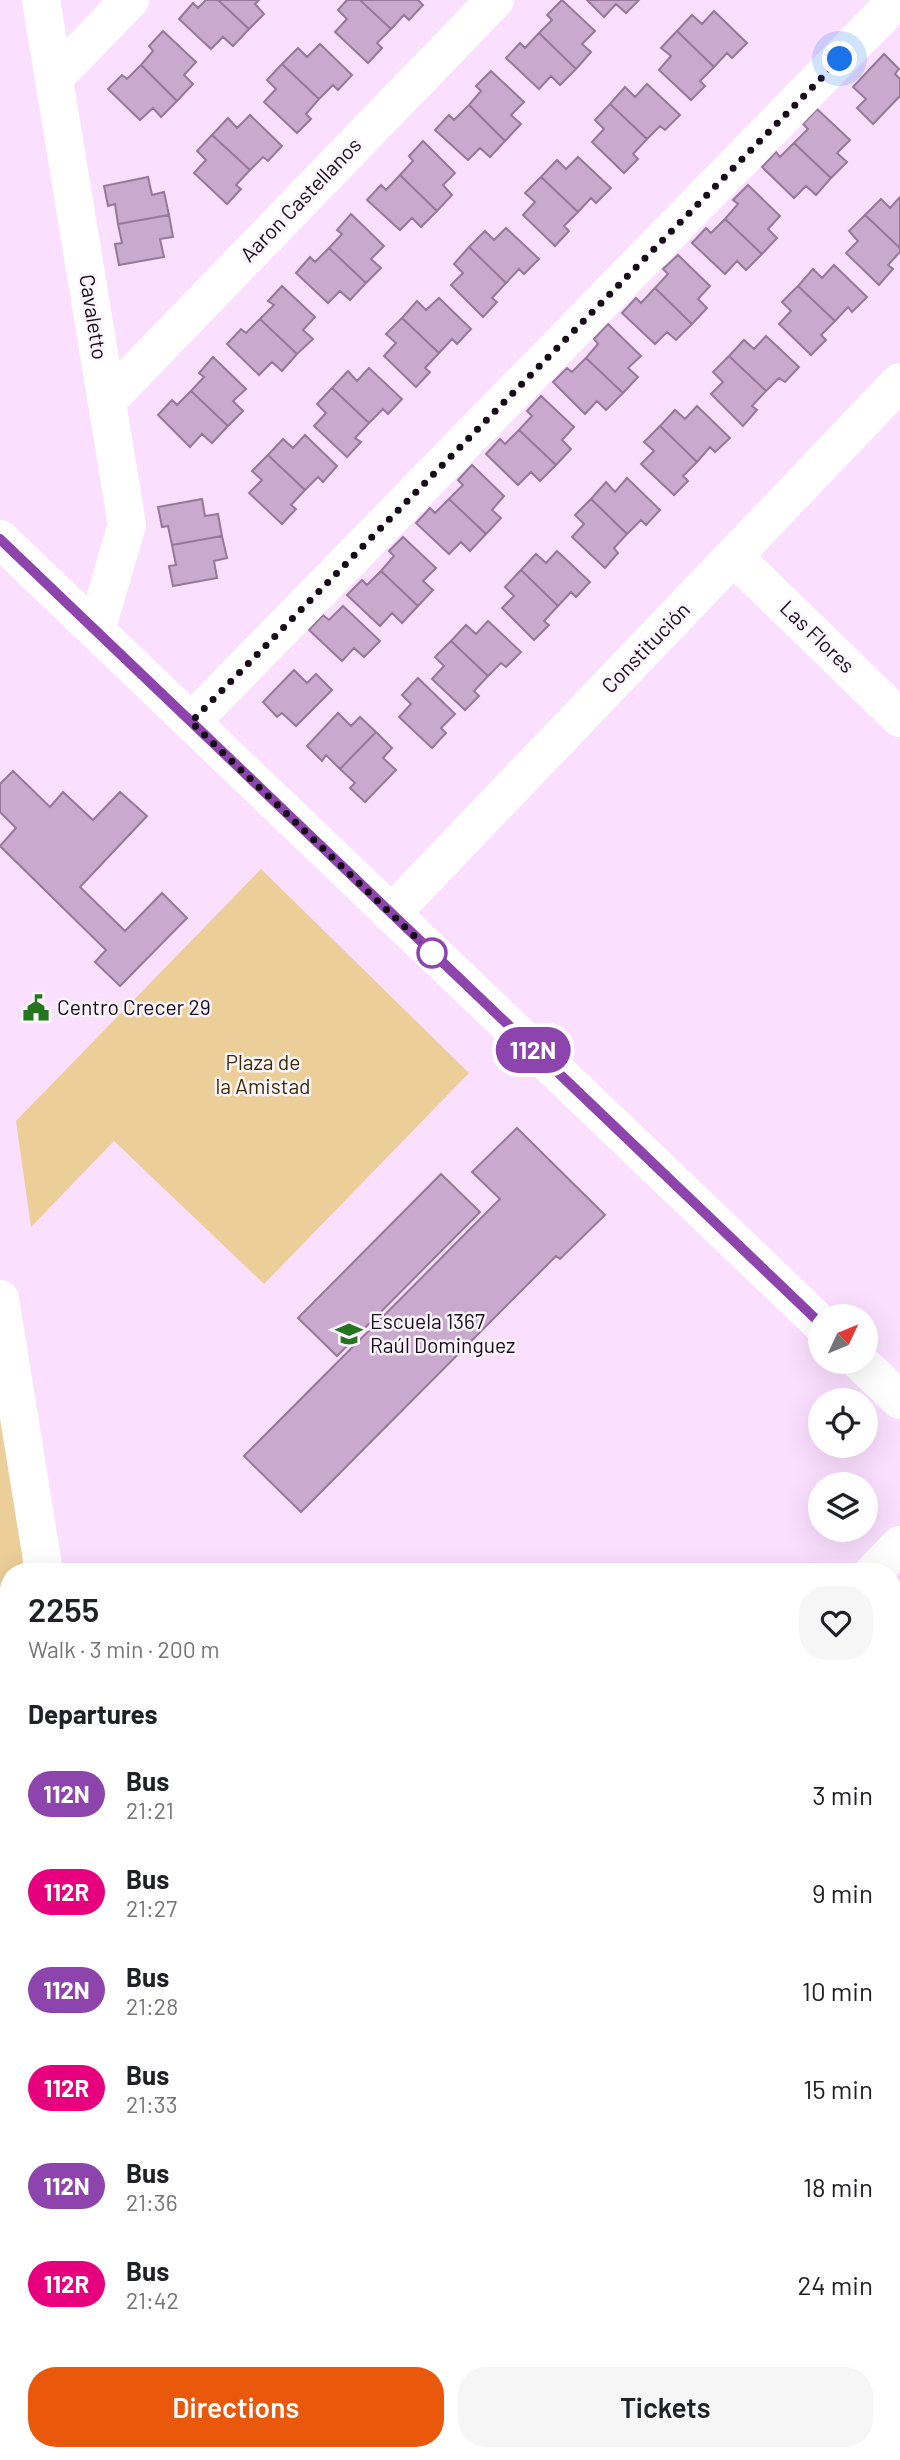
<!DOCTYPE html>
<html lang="en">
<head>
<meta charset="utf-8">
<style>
	:root { --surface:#fff; --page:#f6f6f6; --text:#202124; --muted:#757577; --accent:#ea580c }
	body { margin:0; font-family:Barlow,sans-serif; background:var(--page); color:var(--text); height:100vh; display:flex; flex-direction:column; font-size:26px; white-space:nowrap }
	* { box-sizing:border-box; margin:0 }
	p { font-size:23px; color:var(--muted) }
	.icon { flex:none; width:38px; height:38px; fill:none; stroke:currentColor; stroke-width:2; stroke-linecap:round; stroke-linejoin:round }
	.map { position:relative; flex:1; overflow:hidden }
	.sheet { position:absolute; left:0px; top:1563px; width:901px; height:898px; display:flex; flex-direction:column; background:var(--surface); border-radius:28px 28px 0 0; box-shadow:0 7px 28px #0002 }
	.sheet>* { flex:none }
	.badge { padding:0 14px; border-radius:23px; font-size:24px; line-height:46px }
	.needle { width:46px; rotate:46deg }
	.buttons { position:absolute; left:808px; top:1304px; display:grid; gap:14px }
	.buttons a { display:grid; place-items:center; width:70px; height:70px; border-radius:50%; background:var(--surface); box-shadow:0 7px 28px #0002; font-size:35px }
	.you { position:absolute; width:35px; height:35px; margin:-18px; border:5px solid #fff; border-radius:50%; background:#1a73e8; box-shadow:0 0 0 10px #1a73e833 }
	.map>.badge { position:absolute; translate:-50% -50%; box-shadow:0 0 0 4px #fff }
	h2 { padding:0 28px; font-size:26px; line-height:63px }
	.round { display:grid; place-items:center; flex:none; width:74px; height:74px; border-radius:28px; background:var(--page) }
	.head { display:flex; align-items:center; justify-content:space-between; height:119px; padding:0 28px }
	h1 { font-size:33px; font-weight:600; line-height:52px }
	.cta { display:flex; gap:14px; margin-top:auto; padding:14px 28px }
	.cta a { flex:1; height:80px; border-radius:28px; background:var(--accent); color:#fff; font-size:28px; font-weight:600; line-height:80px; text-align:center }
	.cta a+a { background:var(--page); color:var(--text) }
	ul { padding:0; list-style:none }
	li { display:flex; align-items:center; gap:21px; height:98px; padding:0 28px }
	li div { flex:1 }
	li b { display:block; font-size:26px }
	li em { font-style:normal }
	li .badge { min-width:77px; font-weight:700; text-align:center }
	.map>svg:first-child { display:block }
	.green { fill:#ebce98 }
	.building { fill:#caa9cf; stroke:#97779b; stroke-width:2 }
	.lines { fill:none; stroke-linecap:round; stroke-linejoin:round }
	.minor { stroke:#fff; stroke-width:38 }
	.major { stroke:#fff; stroke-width:38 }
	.line-casing { stroke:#fff; stroke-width:16 }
	.line { stroke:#8e44ad; stroke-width:10 }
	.walk { stroke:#170b18; stroke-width:7; stroke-dasharray:0 12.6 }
	.stop-dot { fill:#fff; stroke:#8e44ad; stroke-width:3.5 }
	.labels { text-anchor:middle; stroke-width:5; stroke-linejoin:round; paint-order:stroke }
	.street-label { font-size:21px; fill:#170b18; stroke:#fbf4fc }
	.poi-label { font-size:21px; fill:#170b18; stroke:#fbf4fc; text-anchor:start }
	.park-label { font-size:21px; fill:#3f2b00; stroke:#fbf4fc }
</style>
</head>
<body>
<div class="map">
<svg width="900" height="2460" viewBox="0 0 900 2460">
	<rect width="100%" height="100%" fill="#fbdfff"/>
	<path class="green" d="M261 869 469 1073 264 1284 114 1141 31 1227 16 1121Z
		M0 1299 44 1571 9 1572V2452H193L196 2460H0Z"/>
	<path class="building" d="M206 0H218L249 29 233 46 223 37 211 49 179 19 193 3 198 8Z
		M218 0H259L255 4 264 14 249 29Z
		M347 0H360L391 29 377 43 382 48 368 63 335 32 347 19 338 10Z
		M360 0H418L423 5 409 20 404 15 391 29Z
		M562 0 595 31 582 44 591 52 576 69 539 33 552 20 547 15Z
		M587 0H639L626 13 616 4 604 17Z
		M714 11 747 43 732 58 727 53 714 67 677 31 692 15 702 24Z
		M163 31 196 62 184 75 193 84 177 101 141 65 153 51 149 46Z
		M677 31 714 67 700 81 705 86 691 100 659 70 671 56 661 48Z
		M539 33 576 69 560 85 551 76 539 89 506 58 520 43 525 48Z
		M320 44 352 75 338 90 333 85 319 99 282 64 298 48 307 57Z
		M884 54 899 69 895 74 900 79V96L873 124 857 108 866 99 853 87Z
		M282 64 319 99 306 114 311 119 297 133 264 102 276 89 267 80Z
		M141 65 177 101 161 117 153 108 140 120 108 89 122 75 127 79Z
		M491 71 524 102 511 115 521 124 505 141 469 105 481 91 476 86Z
		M647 84 680 115 665 130 660 126 647 139 610 104 625 87 635 97Z
		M610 104 647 139 633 154 638 159 624 173 592 142 604 129 595 120Z
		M469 105 505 141 490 157 480 148 468 160 435 130 449 115 454 120Z
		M817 109 850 140 837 153 847 162 831 178 794 143 808 129 803 124Z
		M250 115 282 146 268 161 263 157 250 170 212 135 228 118 237 128Z
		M212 135 250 170 236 185 241 189 227 204 194 173 206 160 197 151Z
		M423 141 455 173 443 185 452 195 437 211 400 175 413 161 409 156Z
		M794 143 831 178 816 195 806 186 794 198 762 167 776 152 780 157Z
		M578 157 611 188 596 203 591 198 578 212 541 177 557 160 566 169Z
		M400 175 437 211 421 227 412 218 400 230 367 200 381 185 386 190Z
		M148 177 152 195 164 192 169 215 118 224 115 204 108 206 104 186Z
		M541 177 578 212 564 226 569 231 555 246 523 215 535 202 525 193Z
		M748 185 780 216 768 229 777 238 762 254 725 219 738 204 733 200Z
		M900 197V248L865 215 881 199 890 208Z
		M351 214 384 246 371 259 381 268 366 283 329 248 342 234 337 230Z
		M169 215 173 237 160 239 164 257 119 265 115 244 122 243 118 224Z
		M865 215 900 248V252L888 265 893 269 879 285 846 253 858 241 849 231Z
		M725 219 762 254 746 270 737 261 725 274 692 243 706 228 711 233Z
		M506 228 539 259 524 274 519 269 506 283 469 247 485 231 494 240Z
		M469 247 506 283 492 298 497 302 483 317 451 285 463 273 454 264Z
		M329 248 366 283 350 300 340 291 328 303 296 273 310 257 315 262Z
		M678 255 710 286 698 299 707 308 692 324 655 288 668 274 663 269Z
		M834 265 867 297 852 312 848 307 835 321 798 286 813 269 822 278Z
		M282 286 315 317 303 330 313 339 297 354 260 319 274 305 268 301Z
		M798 286 835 321 821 335 826 340 811 355 779 324 791 311 782 302Z
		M655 288 692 324 676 340 667 332 655 344 622 313 636 298 641 303Z
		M439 298 471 329 457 344 452 339 439 353 402 318 417 301 426 310Z
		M402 318 439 353 425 368 430 372 416 387 384 356 396 343 386 334Z
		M260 319 297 354 282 371 272 362 259 375 227 344 241 329 246 333Z
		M608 324 641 356 628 368 638 377 623 393 586 358 598 344 594 339Z
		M766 336 799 367 785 382 779 378 766 391 729 356 744 340 754 349Z
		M729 356 766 391 752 406 757 410 743 426 711 394 723 382 713 372Z
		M213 357 246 389 233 401 243 411 228 426 191 391 204 377 199 373Z
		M586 358 623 393 606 410 597 401 585 414 553 382 567 368 572 372Z
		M369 368 402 399 388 414 383 409 369 423 332 388 348 371 357 381Z
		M332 388 369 423 355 438 361 442 347 457 314 426 326 413 317 404Z
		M191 391 228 426 212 443 202 434 190 447 158 415 172 400 177 405Z
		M541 396 574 427 562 440 571 449 556 465 519 430 532 416 527 411Z
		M697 406 730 438 715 452 710 447 697 462 660 426 675 410 685 419Z
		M660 426 697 462 683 476 688 481 674 495 641 464 654 451 644 442Z
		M519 430 556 465 540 481 531 472 518 485 486 454 500 439 505 444Z
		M305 435 337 466 323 482 318 477 305 490 268 455 283 439 293 448Z
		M268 455 305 490 291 505 296 509 282 524 249 493 262 480 252 471Z
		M472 465 504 496 492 510 501 518 486 534 449 499 463 485 458 480Z
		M627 478 660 510 646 525 641 520 627 534 591 499 606 482 615 492Z
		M202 499 205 516 218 514 222 536 172 545 168 526 162 527 158 507Z
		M449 499 486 534 470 551 461 542 449 554 416 523 430 508 435 513Z
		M591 499 627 534 614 548 618 553 605 568 572 537 584 524 575 515Z
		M222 536 227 558 214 561 217 578 173 586 169 566 176 565 172 545Z
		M403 537 436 568 423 581 433 590 418 606 381 571 394 556 389 551Z
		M557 551 590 582 576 597 571 592 558 606 521 570 536 554 546 563Z
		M521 570 558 606 544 621 549 625 534 640 502 608 514 596 505 587Z
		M381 571 418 606 402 623 392 613 380 626 347 595 362 580 367 585Z
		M343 606 380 641 364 657 354 648 342 661 309 630 323 615 329 620Z
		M488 621 521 652 506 667 501 663 488 676 451 641 466 625 476 634Z
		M451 641 488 676 474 691 479 696 465 710 432 679 444 666 435 657Z
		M294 670 307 683 316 674 332 690 296 726 282 713 277 717 263 702Z
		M418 678 455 714 441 728 446 733 432 748 399 717 411 704 402 695Z
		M338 713 351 726 360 717 376 732 340 769 326 755 322 761 307 746Z
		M376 732 392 748 383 758 396 770 365 802 350 788 355 783 340 769Z
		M13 771 50 807 63 792 93 820 120 792 147 816 80 887 125 931 162 893 187 918 120 986 95 962 106 950 0 846 16 828 0 812V784Z
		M517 1128 605 1215 560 1259 556 1256 301 1512 244 1456 500 1199 472 1172Z
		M441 1174 480 1212 337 1356 298 1318Z
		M892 2286 900 2293V2460H705L712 2452H892Z
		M330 2452H612L604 2460H339Z"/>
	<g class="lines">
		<path class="minor" d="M41 0 127 525 96 630
			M54 78 130 0
			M107 401 495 0
			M0 539 821 1324
			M733 556 900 718
			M191 722 897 0
			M391 914 900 382
			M860 1362 900 1400
			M874 1572 900 1545
			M892 2133 900 2141"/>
		<path class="major" d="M0 1299 44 1572
			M193 2452 196 2460"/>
	</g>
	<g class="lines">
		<g class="line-casing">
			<path id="line" d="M0 539 821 1324"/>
		</g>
		<use href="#line" class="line"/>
		<path class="walk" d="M432 953 191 722 840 59"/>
	</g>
	<defs>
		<g id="civic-bare" transform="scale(2.1)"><path d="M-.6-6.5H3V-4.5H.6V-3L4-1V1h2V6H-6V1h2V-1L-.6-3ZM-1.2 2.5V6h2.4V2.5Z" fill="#24751e" stroke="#fbf4fc" stroke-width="2.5" paint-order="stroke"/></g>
		<g id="school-bare" transform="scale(2.1)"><path d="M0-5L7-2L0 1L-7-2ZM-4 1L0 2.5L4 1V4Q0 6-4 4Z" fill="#24751e" stroke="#fbf4fc" stroke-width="2.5" paint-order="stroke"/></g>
	</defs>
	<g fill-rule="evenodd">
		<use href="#civic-bare" x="36" y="1008"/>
		<use href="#school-bare" x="349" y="1334"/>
	</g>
	<circle class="stop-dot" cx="432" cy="953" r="14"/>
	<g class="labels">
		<g class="street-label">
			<text transform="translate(301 200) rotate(-46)" y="7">Aaron Castellanos</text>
			<text transform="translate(93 317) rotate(81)" y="7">Cavaletto</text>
			<text transform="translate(817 637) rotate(44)" y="7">Las Flores</text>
			<text transform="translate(646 648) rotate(-46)" y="7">Constitución</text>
		</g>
		<g class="poi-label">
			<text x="57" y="1015">Centro Crecer 29</text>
			<text x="370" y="1329">Escuela 1367<tspan x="370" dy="24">Raúl Dominguez</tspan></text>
		</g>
		<g class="park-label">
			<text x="263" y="1070">Plaza de<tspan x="263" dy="24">la Amistad</tspan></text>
		</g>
	</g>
</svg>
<div class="buttons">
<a><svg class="needle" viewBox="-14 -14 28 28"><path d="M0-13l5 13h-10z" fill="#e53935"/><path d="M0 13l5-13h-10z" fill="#757577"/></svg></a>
<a><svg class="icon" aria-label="locate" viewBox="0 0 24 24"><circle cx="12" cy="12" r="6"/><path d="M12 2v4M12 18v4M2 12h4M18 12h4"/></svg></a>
<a><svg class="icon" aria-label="layers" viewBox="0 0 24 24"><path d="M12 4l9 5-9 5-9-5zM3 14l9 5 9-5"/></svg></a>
</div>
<div class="you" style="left:840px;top:59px"></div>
<b class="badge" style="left:533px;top:1050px;background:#8e44ad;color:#fff">112N</b>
<section class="sheet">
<div class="head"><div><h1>2255</h1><p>Walk · 3 min · 200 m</p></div><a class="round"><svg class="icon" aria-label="heart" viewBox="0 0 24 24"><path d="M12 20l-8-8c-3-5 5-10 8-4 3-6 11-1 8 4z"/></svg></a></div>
<h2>Departures</h2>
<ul>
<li><span class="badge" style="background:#8e44ad;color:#fff">112N</span><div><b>Bus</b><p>21:21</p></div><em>3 min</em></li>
<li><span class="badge" style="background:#e6007e;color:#fff">112R</span><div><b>Bus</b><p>21:27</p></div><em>9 min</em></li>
<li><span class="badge" style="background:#8e44ad;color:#fff">112N</span><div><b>Bus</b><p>21:28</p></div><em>10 min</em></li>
<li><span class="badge" style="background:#e6007e;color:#fff">112R</span><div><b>Bus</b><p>21:33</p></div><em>15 min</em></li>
<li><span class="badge" style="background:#8e44ad;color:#fff">112N</span><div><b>Bus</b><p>21:36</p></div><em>18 min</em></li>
<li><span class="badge" style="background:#e6007e;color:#fff">112R</span><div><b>Bus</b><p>21:42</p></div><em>24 min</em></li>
</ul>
<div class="cta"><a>Directions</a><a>Tickets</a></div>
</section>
</div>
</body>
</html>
